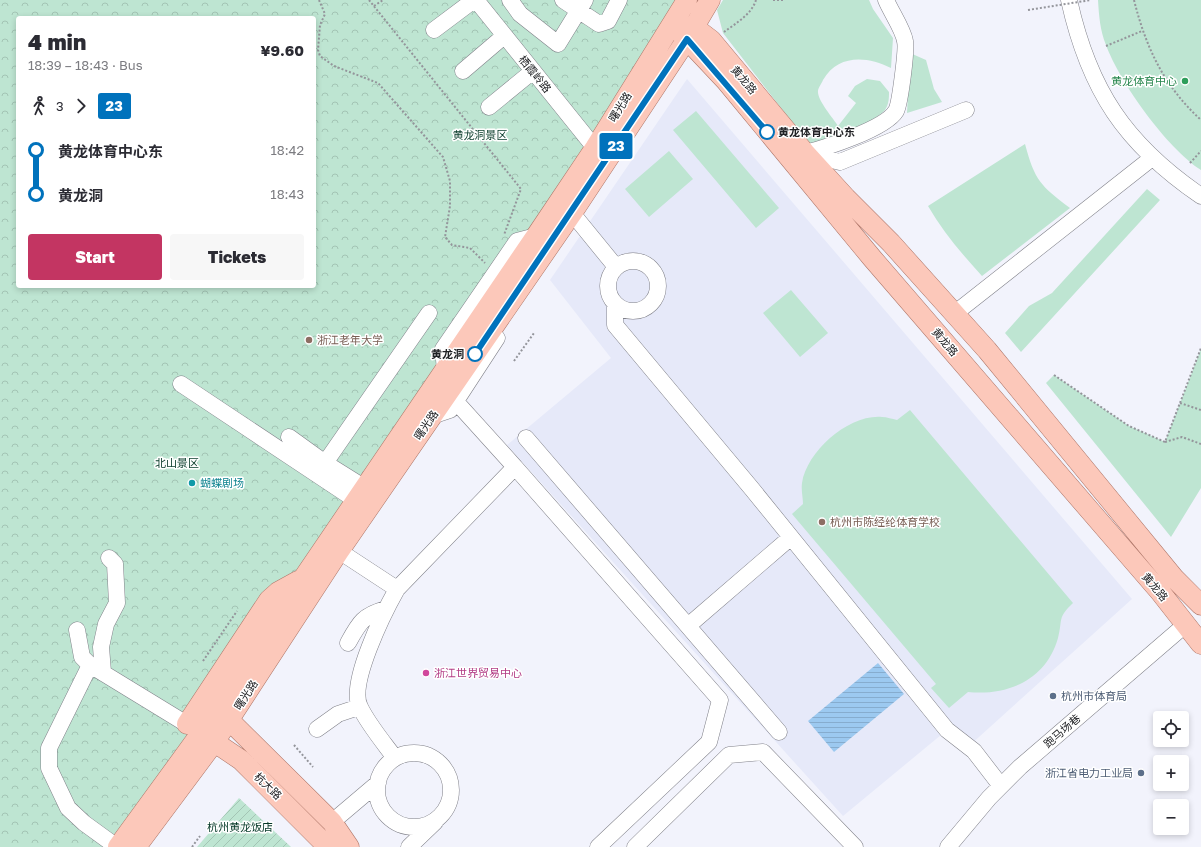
<!DOCTYPE html>
<html lang="en">
<head>
<meta charset="utf-8">
<style>
	:root { --surface:#fff; --page:#f7f7f7; --text:#2b2b33; --muted:#7c7c81; --accent:#c33562 }
	body { margin:0; font-family:"Golos Text","Noto Sans SC",sans-serif; background:var(--page); color:var(--text); height:100vh; display:flex; flex-direction:column; font-size:15px; white-space:nowrap }
	* { box-sizing:border-box; margin:0 }
	p { font-size:13px; color:var(--muted) }
	.icon { flex:none; width:22px; height:22px; fill:none; stroke:currentColor; stroke-width:2; stroke-linecap:round; stroke-linejoin:round }
	.map { position:relative; flex:1; overflow:hidden }
	.panel { position:absolute; left:16px; top:16px; width:300px; height:272px; display:flex; flex-direction:column; background:var(--surface); border-radius:4px; box-shadow:0 2px 6px #0003 }
	.panel>* { flex:none }
	.badge { padding:0 8px; border-radius:3px; font-size:14px; line-height:26px }
	.fabs { position:absolute; left:1153px; top:711px; display:grid; gap:8px }
	.fabs a { display:grid; place-items:center; width:36px; height:36px; border-radius:4px; background:var(--surface); box-shadow:0 2px 6px #0003; font-size:20px }
	.map>.badge { position:absolute; translate:-50% -50%; box-shadow:0 0 0 2px #fff }
	.legs { display:flex; align-items:center; gap:6px; height:44px; padding:0 12px; font-size:13px }
	.legs p { margin-inline-start:auto }
	.summary { display:flex; align-items:center; justify-content:space-between; height:68px; padding:0 12px }
	h1 { font-size:22px; font-weight:800; line-height:30px }
	.button { display:flex; gap:8px; margin-top:auto; padding:8px 12px }
	.button a { flex:1; height:46px; border-radius:4px; background:var(--accent); color:#fff; font-size:16px; font-weight:800; line-height:46px; text-align:center }
	.button a+a { background:var(--page); color:var(--text) }
	ul { padding:0 12px; list-style:none }
	li { display:flex; align-items:center; gap:14px; height:44px; font-size:15px }
	li i { display:grid; place-items:center; width:6px; height:100%; margin:0 5px; background:currentColor }
	li i::after { content:''; width:10px; height:10px; margin:-5px; border:3px solid; border-radius:50%; background:var(--surface) }
	li p { margin-inline-start:auto }
	li:first-child i { background:linear-gradient(#0000 50%,currentColor 0) }
	li:last-child i { background:linear-gradient(currentColor 50%,#0000 0) }
	.map>svg:first-child { display:block }
	.built { fill:#e6e9f9 }
	.grass { fill:#bee5d2 }
	.park { fill:url(#park-crowns); fill-rule:evenodd }
	.garden { fill:url(#garden-furrows) }
	.water { fill:url(#water-rules) }
	.lines { fill:none; stroke-linecap:round; stroke-linejoin:round }
	.minor-casing { stroke:#808189; stroke-width:17 }
	.major-casing { stroke:#ae7668; stroke-width:21 }
	.path { stroke:#94959b; stroke-width:2; stroke-dasharray:2 2; stroke-linecap:butt }
	.minor { stroke:#fff; stroke-width:16 }
	.major { stroke:#fcc8ba; stroke-width:20 }
	.path-bridge { stroke:#94959b; stroke-width:2; stroke-dasharray:2 2; stroke-linecap:butt }
	.line-1-casing { stroke:#fff; stroke-width:9 }
	.line-1 { stroke:#0072bc; stroke-width:6 }
	.leisure-dot { fill:#2e9e5b; stroke:#fff; stroke-width:1.5 }
	.stop-1-dot { fill:#fff; stroke:#0072bc; stroke-width:2 }
	.education-dot { fill:#8d6e63; stroke:#fff; stroke-width:1.5 }
	.culture-dot { fill:#0f9aa8; stroke:#fff; stroke-width:1.5 }
	.hotel-dot { fill:#d1479c; stroke:#fff; stroke-width:1.5 }
	.service-dot { fill:#5c6f8a; stroke:#fff; stroke-width:1.5 }
	.labels { text-anchor:middle; stroke-width:3; stroke-linejoin:round; paint-order:stroke }
	.street-label { font-size:11px; fill:#202124; stroke:#fff }
	.leisure-label { font-size:11px; fill:#27864d; stroke:#fff; text-anchor:end }
	.stop-label { font-size:11px; font-weight:bold; fill:#202124; stroke:#fff; text-anchor:start }
	.park-label { font-size:11px; fill:#053927; stroke:#fff }
	.education-label { font-size:11px; fill:#785e54; stroke:#fff; text-anchor:start }
	.culture-label { font-size:11px; fill:#0d838f; stroke:#fff; text-anchor:start }
	.hotel-label { font-size:11px; fill:#b23c85; stroke:#fff; text-anchor:start }
	.service-label { font-size:11px; fill:#4e5e75; stroke:#fff; text-anchor:start }
</style>
</head>
<body>
<div class="map">
<svg width="1201" height="847" viewBox="0 0 1201 847">
	<defs>
		<pattern id="park-crowns" width="20" height="18" patternUnits="userSpaceOnUse"><rect width="20" height="18" fill="#bee5d2"/><path d="M2 6a3 3 0 1 1 6 0M12 15a3 3 0 1 1 6 0" fill="none" stroke="#a3c4b4"/></pattern>
		<pattern id="garden-furrows" width="10" height="10" patternUnits="userSpaceOnUse"><rect width="10" height="10" fill="#bee5d2"/><path d="M-1 1l2-2M0 10L10 0M9 11l2-2" fill="none" stroke="#a3c4b4"/></pattern>
		<pattern id="water-rules" width="6" height="5" patternUnits="userSpaceOnUse"><rect width="6" height="5" fill="#9cc9f0"/><path d="M0 2.5h6" fill="none" stroke="#86acce"/></pattern>
	</defs>
	<rect width="100%" height="100%" fill="#f2f3fc"/>
	<path class="built" d="M687 79 1132 599 969 746 947 730 843 816 507 445 611 358 550 280Z"/>
	<path class="grass" d="M723 0H869L873 9 893 38 891 68C867 56 838 54 823 80 822 83 818 88 818 91 817 100 833 118 838 126L856 103 848 96 855 86 867 79 880 81 889 92C889 98 889 104 885 110 875 122 829 140 812 148L723 33 717 10Z
		M1098 0H1201V170C1167 148 1120 83 1106 45 1100 30 1099 16 1098 0Z
		M910 53 926 60 934 89 942 102 907 113Z
		M696 111 779 208 756 228 673 130Z
		M1025 144C1035 181 1040 185 1070 208L982 276C962 254 943 232 928 206Z
		M669 151 693 179 649 217 625 189Z
		M1147 189 1160 200 1021 352 1005 333 1029 306 1052 293Z
		M791 290 828 333 800 357 763 313Z
		M1201 349V488L1171 537 1046 383 1054 375 1129 426 1165 442Z
		M910 410 1073 603C1057 618 1063 619 1058 638 1046 680 1008 696 968 692L949 708 931 688 936 684 792 514 803 504C803 498 801 490 802 483 807 451 849 414 882 417 887 417 892 419 897 420Z"/>
	<path class="park" d="M0 0H696L129 847H0ZM18 18H314V286H18Z"/>
	<path class="garden" d="M239 798 291 847H197Z"/>
	<path class="water" d="M878 663 904 694 834 752 808 721Z"/>
	<g class="lines">
		<g class="minor-casing">
			<path id="minor" d="M476 0 595 148
				M510 0 520 14 558 44 585 0
				M563 0 599 24 608 21 619 0
				M1069 0C1089 90 1125 144 1201 196
				M434 30 474 0
				M463 71 504 36
				M489 107 533 71
				M805 153C825 148 885 129 896 111 900 104 907 49 905 41 903 29 891 12 886 0
				M807 154 840 162 966 110
				M572 213 616 267
				M608 286a25 25 0 1 1 50 0a25 25 0 1 1-50 0Z
				M615 304V325L752 489 947 730 974 751 1001 786
				M954 314 1152 158
				M445 370 443 349 517 241 536 236
				M181 384 357 501
				M449 394 515 467
				M432 416 450 410 497 338
				M289 437 325 463 365 488
				M526 438 779 732
				M325 463 429 313
				M339 551 397 589 515 467 720 700 709 742 598 847
				M689 625 790 538
				M77 630 82 657 90 665 198 731
				M348 643C359 623 363 615 386 609
				M90 665 49 748V768L68 808 84 823 117 847
				M103 672 101 647 106 624 117 603 115 564 109 558
				M317 729 338 714 359 707
				M377 790a37 37 0 1 1 74 0a37 37 0 1 1-74 0Z
				M395 758C384 743 368 724 360 707 348 684 384 612 397 589
				M332 822 378 783
				M409 847 435 822
				M635 847 729 755 763 752 855 847
				M948 847 989 798 1020 767 1185 625"/>
		</g>
		<g class="major-casing">
			<path id="major" d="M682 25 694 27 711 40 805 153 846 198 891 243 987 350 1174 578 1201 605
				M678 30 726 81 872 258 1161 593 1201 644
				M229 720 332 822 349 847
				M187 724 269 600 278 592 298 581
				M204 735 241 760 328 847
				M118 847 201 733 302 580 536 236 595 148 687 0
				M136 847 215 741 339 551 572 213 687 39 710 0"/>
		</g>
		<path class="path" d="M319 0 325 14 320 25 318 50 320 56 334 66 378 83 443 157 450 181V206L445 237 452 245 470 248 485 263
			M369 0 521 189 504 235
			M773 0H783
			M1134 0C1146 48 1164 86 1201 120
			M374 6 383 0
			M724 32C735 24 752 14 756 0
			M1106 46 1142 31
			M1190 163 1201 151
			M514 361 534 333
			M1054 375 1129 426 1165 442 1201 348
			M1180 403 1201 410
			M1165 442 1182 437 1201 444
			M203 661 237 611
			M294 745 313 767
			M192 847 200 836"/>
		<use href="#minor" class="minor"/>
		<use href="#major" class="major"/>
		<path class="path-bridge" d="M1028 10 1091 0"/>
	</g>
	<g class="lines">
		<g class="line-1-casing">
			<path id="line-1" d="M475 354 687 39 767 132"/>
		</g>
		<use href="#line-1" class="line-1"/>
	</g>
	<circle class="leisure-dot" cx="1185" cy="81" r="4"/>
	<g class="stop-1-dot">
		<circle cx="767" cy="132" r="7"/>
		<circle cx="475" cy="354" r="7"/>
	</g>
	<g class="education-dot">
		<circle cx="309" cy="340" r="4"/>
		<circle cx="822" cy="522" r="4"/>
	</g>
	<circle class="culture-dot" cx="192" cy="483" r="4"/>
	<circle class="hotel-dot" cx="426" cy="673" r="4"/>
	<g class="service-dot">
		<circle cx="1053" cy="696" r="4"/>
		<circle cx="1141" cy="773" r="4"/>
	</g>
	<g class="labels">
		<g class="street-label">
			<text transform="translate(535 74) rotate(51)" y="4">栖霞岭路</text>
			<text transform="translate(744 80) rotate(50)" y="4">黄龙路</text>
			<text transform="translate(620 107) rotate(-58)" y="4">曙光路</text>
			<text transform="translate(945 342) rotate(49)" y="4">黄龙路</text>
			<text transform="translate(426 425) rotate(-56)" y="4">曙光路</text>
			<text transform="translate(1155 587) rotate(50)" y="4">黄龙路</text>
			<text transform="translate(246 695) rotate(-57)" y="4">曙光路</text>
			<text transform="translate(1062 731) rotate(-41)" y="4">跑马场巷</text>
			<text transform="translate(268 786) rotate(44)" y="4">杭大路</text>
		</g>
		<g class="leisure-label">
			<text x="1177" y="85">黄龙体育中心</text>
		</g>
		<g class="stop-label">
			<text x="778" y="136">黄龙体育中心东</text>
			<text x="464" y="358" text-anchor="end">黄龙洞</text>
		</g>
		<g class="park-label">
			<text x="480" y="139">黄龙洞景区</text>
			<text x="177" y="467">北山景区</text>
			<text x="240" y="831">杭州黄龙饭店</text>
		</g>
		<g class="education-label">
			<text x="317" y="344">浙江老年大学</text>
			<text x="830" y="526">杭州市陈经纶体育学校</text>
		</g>
		<g class="culture-label">
			<text x="200" y="487">蝴蝶剧场</text>
		</g>
		<g class="hotel-label">
			<text x="434" y="677">浙江世界贸易中心</text>
		</g>
		<g class="service-label">
			<text x="1061" y="700">杭州市体育局</text>
			<text x="1133" y="777" text-anchor="end">浙江省电力工业局</text>
		</g>
	</g>
</svg>
<div class="fabs">
<a><svg class="icon" aria-label="locate" viewBox="0 0 24 24"><circle cx="12" cy="12" r="6"/><path d="M12 2v4M12 18v4M2 12h4M18 12h4"/></svg></a>
<a>+</a>
<a>−</a>
</div>
<b class="badge" style="left:616px;top:146px;background:#0072bc;color:#fff">23</b>
<section class="panel">
<div class="summary"><div><h1>4 min</h1><p>18:39 – 18:43 · Bus</p></div><b>¥9.60</b></div>
<div class="legs"><svg class="icon" aria-label="walk" viewBox="0 0 24 24"><circle cx="13" cy="4" r="2"/><path d="M13 8l-2 6 4 7M11 14l-3 7M7 12l3-4h3l4 4"/></svg>3<svg class="icon" aria-label="forward" viewBox="0 0 24 24"><path d="M9 5l7 7-7 7"/></svg><b class="badge" style="background:#0072bc;color:#fff">23</b></div>
<ul>
<li><i style="color:#0072bc"></i><b>黄龙体育中心东</b><p>18:42</p></li>
<li><i style="color:#0072bc"></i><b>黄龙洞</b><p>18:43</p></li>
</ul>
<div class="button"><a>Start</a><a>Tickets</a></div>
</section>
</div>
</body>
</html>
